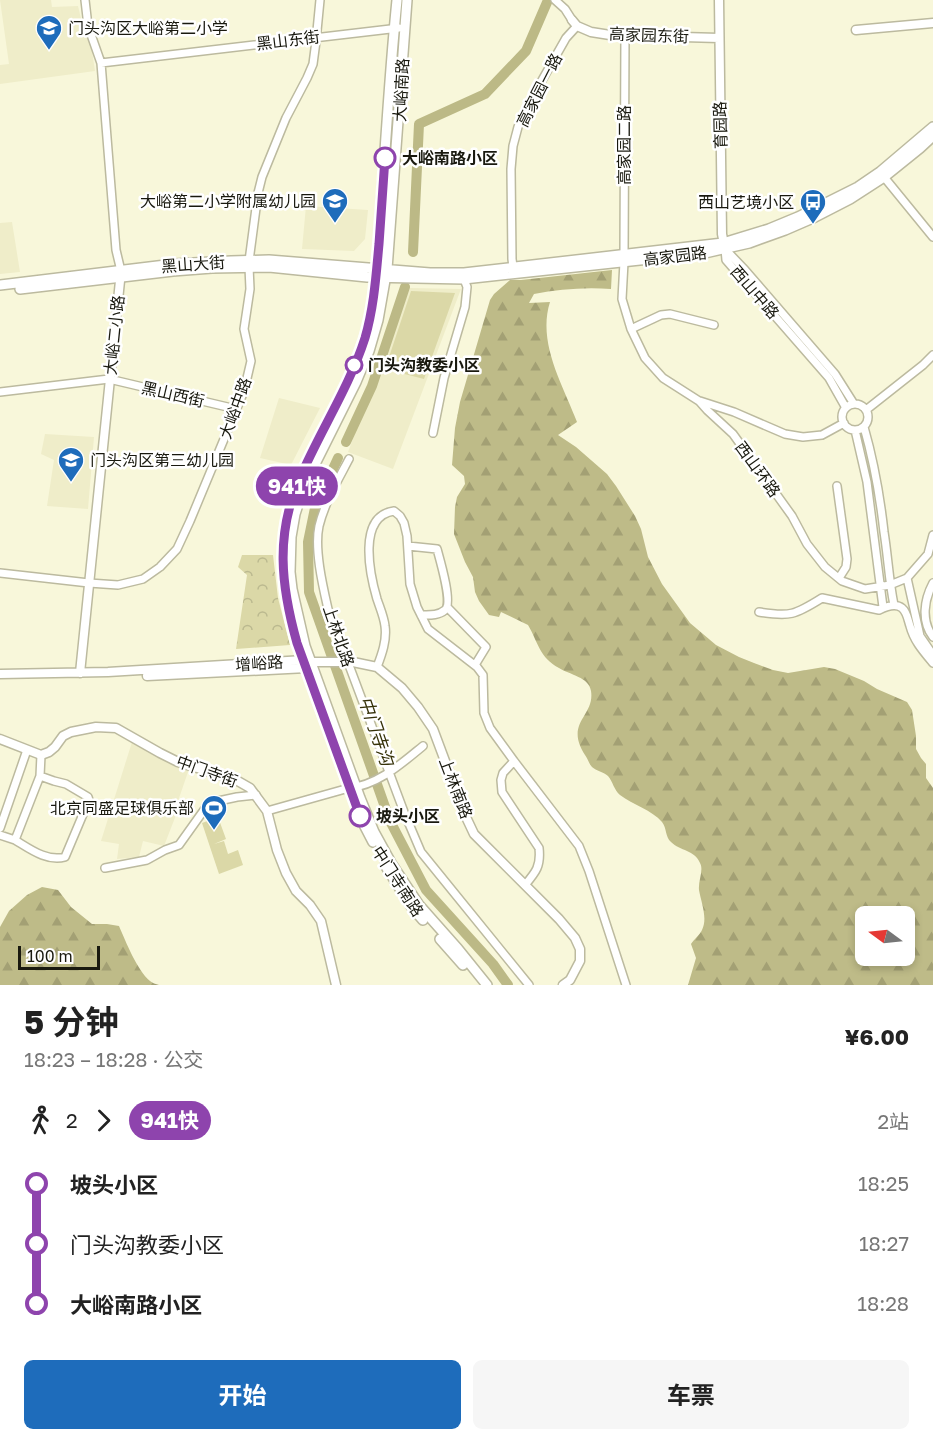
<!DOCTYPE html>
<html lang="zh">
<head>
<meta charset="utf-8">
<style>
	:root { --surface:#fff; --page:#f6f6f6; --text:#222; --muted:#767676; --accent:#1e6cbb }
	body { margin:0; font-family:"Golos Text","Noto Sans SC",sans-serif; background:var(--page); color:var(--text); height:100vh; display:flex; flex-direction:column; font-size:22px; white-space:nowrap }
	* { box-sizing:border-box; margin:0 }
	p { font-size:20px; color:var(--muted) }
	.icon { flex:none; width:33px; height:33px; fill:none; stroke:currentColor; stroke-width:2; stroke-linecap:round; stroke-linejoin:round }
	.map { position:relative; height:985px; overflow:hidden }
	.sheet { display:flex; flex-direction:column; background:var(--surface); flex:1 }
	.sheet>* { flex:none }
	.badge { padding:0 12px; border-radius:20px; font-size:21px; line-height:39px }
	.needle { width:39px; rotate:285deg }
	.fabs { position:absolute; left:855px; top:906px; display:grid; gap:12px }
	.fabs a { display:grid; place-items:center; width:60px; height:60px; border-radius:9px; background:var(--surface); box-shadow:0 3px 9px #0003; font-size:30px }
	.scale { position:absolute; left:18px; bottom:15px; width:82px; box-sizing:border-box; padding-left:6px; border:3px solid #19190f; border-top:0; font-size:16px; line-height:21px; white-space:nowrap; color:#19190f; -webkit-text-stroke:4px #fff; paint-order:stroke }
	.map>.badge { position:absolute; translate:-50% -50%; box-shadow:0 0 0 3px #fff }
	.legs { display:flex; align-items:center; gap:9px; height:66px; padding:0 24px; font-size:20px }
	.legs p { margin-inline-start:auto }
	.head { display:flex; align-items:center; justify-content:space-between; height:102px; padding:0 24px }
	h1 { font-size:33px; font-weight:700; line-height:45px }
	.cta { display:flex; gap:12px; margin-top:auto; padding:12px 24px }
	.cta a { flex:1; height:69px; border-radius:9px; background:var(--accent); color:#fff; font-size:24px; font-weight:700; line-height:69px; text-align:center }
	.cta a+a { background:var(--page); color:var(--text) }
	ul { padding:0 24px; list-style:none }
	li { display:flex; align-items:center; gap:21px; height:60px; font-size:22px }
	li i { display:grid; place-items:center; width:9px; height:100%; margin:0 8px; background:currentColor }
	li i::after { content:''; width:15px; height:15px; margin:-8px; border:4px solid; border-radius:50%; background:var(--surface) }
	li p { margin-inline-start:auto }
	li:first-child i { background:linear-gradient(#0000 50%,currentColor 0) }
	li:last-child i { background:linear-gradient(currentColor 50%,#0000 0) }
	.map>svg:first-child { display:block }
	.built { fill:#efedc9 }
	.green { fill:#dbd8a7 }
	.forest { fill:url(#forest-firs); fill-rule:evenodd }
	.park { fill:url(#park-crowns) }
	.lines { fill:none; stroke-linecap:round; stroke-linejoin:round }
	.river { stroke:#bcb986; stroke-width:10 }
	.minor-casing { stroke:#bcba9f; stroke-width:10 }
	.tertiary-casing { stroke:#bcba9f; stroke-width:11 }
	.secondary-casing { stroke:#bcba9f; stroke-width:12 }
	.minor { stroke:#fff; stroke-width:7 }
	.tertiary { stroke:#fff; stroke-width:8 }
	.secondary { stroke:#fff; stroke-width:9 }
	.line-1-casing { stroke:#fff; stroke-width:14 }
	.line-1 { stroke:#8e44ad; stroke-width:9 }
	.stop-1-dot { fill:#fff; stroke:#8e44ad; stroke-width:3 }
	.labels { text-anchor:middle; stroke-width:5; stroke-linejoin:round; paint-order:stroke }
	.poi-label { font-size:16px; fill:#19190f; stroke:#fff; text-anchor:end }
	.street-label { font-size:16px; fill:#19190f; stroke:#fff }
	.stop-label { font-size:16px; font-weight:bold; fill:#19190f; stroke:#fff; text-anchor:start }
	.water-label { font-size:18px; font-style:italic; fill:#363209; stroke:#fff }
</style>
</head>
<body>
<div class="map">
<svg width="933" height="985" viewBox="0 0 933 985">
	<defs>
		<pattern id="forest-firs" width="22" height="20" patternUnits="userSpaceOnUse" patternTransform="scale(1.5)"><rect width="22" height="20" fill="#bebb88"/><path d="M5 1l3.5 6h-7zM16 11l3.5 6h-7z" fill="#a3a074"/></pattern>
		<pattern id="park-crowns" width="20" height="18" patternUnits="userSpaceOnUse" patternTransform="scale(1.5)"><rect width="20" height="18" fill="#dbd8a7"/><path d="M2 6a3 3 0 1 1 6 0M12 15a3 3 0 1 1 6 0" fill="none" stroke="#bbb98f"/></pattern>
	</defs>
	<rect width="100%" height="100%" fill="#f8f7da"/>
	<path class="built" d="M0 0H51L52 7 78 6 83 27 90 38 95 71 0 84V65L9 64Z
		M306 206 368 210 365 239 354 251 302 249Z
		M12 222 20 272 0 274V223Z
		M410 288 461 289 393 469 348 452Z
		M279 398 320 408 291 465 260 458Z
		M45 434 94 437 88 509 47 506 54 460 41 454Z
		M132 742 189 769 177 804 178 810 164 846 143 841 139 857 117 859 119 844 101 841Z"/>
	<path class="green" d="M411 291 455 293 424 379 385 369Z
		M218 817 226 839 214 844 224 841 228 854 238 850 243 865 219 874 202 823Z"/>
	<path class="forest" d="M612 270 611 289C586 287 559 289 534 294L529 303 550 302C537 343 563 385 577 422L558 435 576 447 607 474 616 486 635 516 641 529 648 557 662 584 690 623 716 645 739 657 754 663 773 670 788 673 824 667 835 669 864 681 877 689 907 702 912 710 916 736V749L921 758 926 764V778L933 788V985H688L696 958 691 944C694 939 700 935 702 930 708 918 701 902 699 890 698 881 704 870 700 863 695 850 680 851 671 842 665 837 667 828 662 822 652 810 633 805 620 795 614 790 613 782 608 776 604 772 596 771 592 767 589 764 588 759 585 755 564 722 595 717 591 691 589 677 570 675 559 668 539 657 539 644 528 625L501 612 499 617 489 615 479 601 475 592 473 577 465 562 454 534 455 507 457 497 465 484 464 476 452 465 455 428 460 402 490 300 494 294 510 280H521ZM904 916V956H866V916Z
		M42 887 58 890 71 907 92 924H107L119 926C126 942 137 970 150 981 152 983 156 984 159 985H0V927L9 911 27 895Z"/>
	<path class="park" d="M242 555H273L278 598 290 645 236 649 247 575 238 567Z"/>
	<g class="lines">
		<path class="river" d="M413 252 419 124 485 94 526 51 548 0
			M346 442 372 386 405 287
			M338 458 315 508 308 542 309 592 390 821 426 890 493 964 508 985"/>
		<g class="minor-casing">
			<path id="minor" d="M85 0 88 26 101 63 116 250 121 271
				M555 0 565 9 572 20
				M101 63 399 28
				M884 177 933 237
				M725 249 745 270 835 374 854 404
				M725 249 726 260 829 378 846 408
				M624 255 625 35
				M249 261 258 193 262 177 286 118 307 78 313 64 316 41 320 0
				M624 262 622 299 631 329 645 358 663 378 699 401 707 410 733 434 792 516 807 544 825 567 842 581 865 589 890 585 907 578 928 554 933 535
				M513 267 512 259 511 169 513 146 518 127 528 105 566 38 577 26
				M631 329 661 315 670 314 714 325
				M0 392 109 379 236 409
				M700 401 734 412 785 434 803 437 822 435 844 423
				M842 417a13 13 0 1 1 26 0a13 13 0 1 1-26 0Z
				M866 410 923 365 933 355
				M864 427C874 462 880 496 884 532 888 557 889 581 894 605
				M855 430 867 482 883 607
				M433 433 444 378 465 307 467 287 464 279
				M349 459C338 480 325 502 319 526 314 549 323 587 328 609L404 812 421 852 529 985
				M837 486 847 559 846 567 839 578
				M408 546 437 549C440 560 453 604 445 610 438 616 429 615 421 615
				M0 573 89 583 118 585 143 579 160 567 177 549 190 521 244 391 251 361 244 329 250 289 249 267
				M907 578 920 636 933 655
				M933 583C924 600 921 621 933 637
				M447 607 486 647 475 665
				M759 612C790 617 795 615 822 598L879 610C885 607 896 603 902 608 907 612 908 620 910 626 914 641 923 651 933 663
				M377 667C382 654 387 640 385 626 384 617 380 608 377 599 370 575 357 516 394 511L400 516 404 523 407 536 410 584 417 607 428 629 477 667 483 675 484 713 490 728 514 761 579 846 589 871 626 985
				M514 761 503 773 501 780 502 792 539 848C541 866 536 872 525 885
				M40 776 54 781 66 784 88 797 89 800 65 857C47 862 30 849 15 840L40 776 41 755
				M267 811 349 788C378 785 401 764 423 746
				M0 828 27 750
				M0 835 15 840
				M105 868 147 860 165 850 179 845 209 803 237 797 256 795"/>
		</g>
		<g class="tertiary-casing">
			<path id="tertiary" d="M719 0 722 234 725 249
				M572 20 577 26 591 32 610 35 719 38
				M856 30 933 23
				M80 673 121 271
				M0 674 108 672 304 660 312 662H353L377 667 402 688 418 707 433 729 466 817 474 834 559 919 575 938 580 949V961L570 980 563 985
				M147 676 307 668 311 663
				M0 739 41 755 49 752 55 747 63 736 71 732 96 727 116 728 160 753 178 762 236 780 250 788 267 811 277 850 286 873 296 891 310 905 321 921 336 985"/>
		</g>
		<g class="secondary-casing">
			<path id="secondary" d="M407 0 387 269 378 320 369 351 356 382 304 486 295 514 291 537 290 572 292 589 305 646 360 798 374 832 391 863 419 905 458 949 487 985
				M0 285 174 264 231 261 269 260 430 273H464L723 243 769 229 798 217 858 187 880 172 933 127
				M20 289 173 271 212 268 269 267 367 277 464 279 705 253 749 243 785 230 815 217 850 199 884 177 920 148 933 136
				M314 688C292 627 272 569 291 503 298 477 312 453 324 429 343 392 364 353 372 312 378 277 379 243 381 208 386 139 390 69 397 0
				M334 744 360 817 373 842
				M385 865 411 906 423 920
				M440 939 463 965"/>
		</g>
		<use href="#minor" class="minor"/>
		<use href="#tertiary" class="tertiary"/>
		<use href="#secondary" class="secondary"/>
	</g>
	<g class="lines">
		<g class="line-1-casing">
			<path id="line-1" d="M360 816 297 643C281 586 275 534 300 478 320 431 349 388 365 338 374 307 376 276 379 244 381 215 383 186 385 158"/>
		</g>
		<use href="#line-1" class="line-1"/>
	</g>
	<defs>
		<g id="school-pin" transform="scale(1.35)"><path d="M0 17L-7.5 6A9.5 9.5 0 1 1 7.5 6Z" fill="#1e6cbb" stroke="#fff"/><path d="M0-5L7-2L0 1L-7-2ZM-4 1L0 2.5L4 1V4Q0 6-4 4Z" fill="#fff"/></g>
		<g id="bus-pin" transform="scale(1.35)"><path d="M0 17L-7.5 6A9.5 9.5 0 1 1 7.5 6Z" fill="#1e6cbb" stroke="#fff"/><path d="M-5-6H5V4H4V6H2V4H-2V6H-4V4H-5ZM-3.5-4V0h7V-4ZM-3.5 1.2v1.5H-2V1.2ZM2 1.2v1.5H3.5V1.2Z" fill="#fff"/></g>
		<g id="stadium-pin" transform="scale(1.35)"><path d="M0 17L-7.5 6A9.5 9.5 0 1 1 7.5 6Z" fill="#1e6cbb" stroke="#fff"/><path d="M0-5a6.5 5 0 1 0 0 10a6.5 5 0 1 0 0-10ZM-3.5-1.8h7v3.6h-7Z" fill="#fff"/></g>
	</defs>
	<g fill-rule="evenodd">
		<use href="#school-pin" x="49" y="28"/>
		<use href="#school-pin" x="335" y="201"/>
		<use href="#bus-pin" x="813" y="202"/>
		<use href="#school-pin" x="71" y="460"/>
		<use href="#stadium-pin" x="214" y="808"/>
	</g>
	<g class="stop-1-dot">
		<circle cx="385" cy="158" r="10"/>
		<circle cx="354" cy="365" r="8"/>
		<circle cx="360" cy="816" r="10"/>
	</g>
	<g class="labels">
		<g class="poi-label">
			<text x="68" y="34" text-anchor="start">门头沟区大峪第二小学</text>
			<text x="316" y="207">大峪第二小学附属幼儿园</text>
			<text x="794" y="208">西山艺境小区</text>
			<text x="90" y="466" text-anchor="start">门头沟区第三幼儿园</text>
			<text x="194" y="814">北京同盛足球俱乐部</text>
		</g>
		<g class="street-label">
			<text transform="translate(649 35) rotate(2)" y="6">高家园东街</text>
			<text transform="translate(288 40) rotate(-7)" y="6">黑山东街</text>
			<text transform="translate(401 90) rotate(-87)" y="6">大峪南路</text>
			<text transform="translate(539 90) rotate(-63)" y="6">高家园一路</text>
			<text transform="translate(720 125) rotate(-91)" y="6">育园路</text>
			<text transform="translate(624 145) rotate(-90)" y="6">高家园二路</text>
			<text transform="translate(675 256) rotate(-7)" y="6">高家园路</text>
			<text transform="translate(193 264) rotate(-4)" y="6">黑山大街</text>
			<text transform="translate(755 292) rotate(49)" y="6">西山中路</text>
			<text transform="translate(114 335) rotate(-84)" y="6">大峪二小路</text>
			<text transform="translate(173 394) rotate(13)" y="6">黑山西街</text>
			<text transform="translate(235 408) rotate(-70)" y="6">大峪中路</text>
			<text transform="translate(758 469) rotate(54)" y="6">西山环路</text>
			<text transform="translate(339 636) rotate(71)" y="6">上林北路</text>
			<text transform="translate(259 663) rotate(-4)" y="6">增峪路</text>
			<text transform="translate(207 771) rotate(20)" y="6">中门寺街</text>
			<text transform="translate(456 788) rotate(69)" y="6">上林南路</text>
			<text transform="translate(398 881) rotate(57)" y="6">中门寺南路</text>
		</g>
		<g class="stop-label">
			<text x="402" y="164">大峪南路小区</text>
			<text x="368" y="371">门头沟教委小区</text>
			<text x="376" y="822">坡头小区</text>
		</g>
		<g class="water-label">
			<text transform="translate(376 731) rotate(71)" y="6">中门寺沟</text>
		</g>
	</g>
</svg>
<div class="fabs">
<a><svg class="needle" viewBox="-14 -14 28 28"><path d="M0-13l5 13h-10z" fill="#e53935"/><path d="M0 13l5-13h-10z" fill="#767676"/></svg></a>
</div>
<div class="scale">100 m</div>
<b class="badge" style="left:297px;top:486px;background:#8e44ad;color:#fff">941快</b>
</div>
<section class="sheet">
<div class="head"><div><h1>5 分钟</h1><p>18:23 – 18:28 · 公交</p></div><b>¥6.00</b></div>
<div class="legs"><svg class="icon" aria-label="walk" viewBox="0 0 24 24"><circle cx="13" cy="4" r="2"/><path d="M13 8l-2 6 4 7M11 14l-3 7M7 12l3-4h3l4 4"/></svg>2<svg class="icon" aria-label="forward" viewBox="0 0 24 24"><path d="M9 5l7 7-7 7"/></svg><b class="badge" style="background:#8e44ad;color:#fff">941快</b><p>2站</p></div>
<ul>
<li><i style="color:#8e44ad"></i><b>坡头小区</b><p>18:25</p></li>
<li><i style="color:#8e44ad"></i><span>门头沟教委小区</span><p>18:27</p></li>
<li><i style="color:#8e44ad"></i><b>大峪南路小区</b><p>18:28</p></li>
</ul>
<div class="cta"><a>开始</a><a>车票</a></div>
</section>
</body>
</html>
